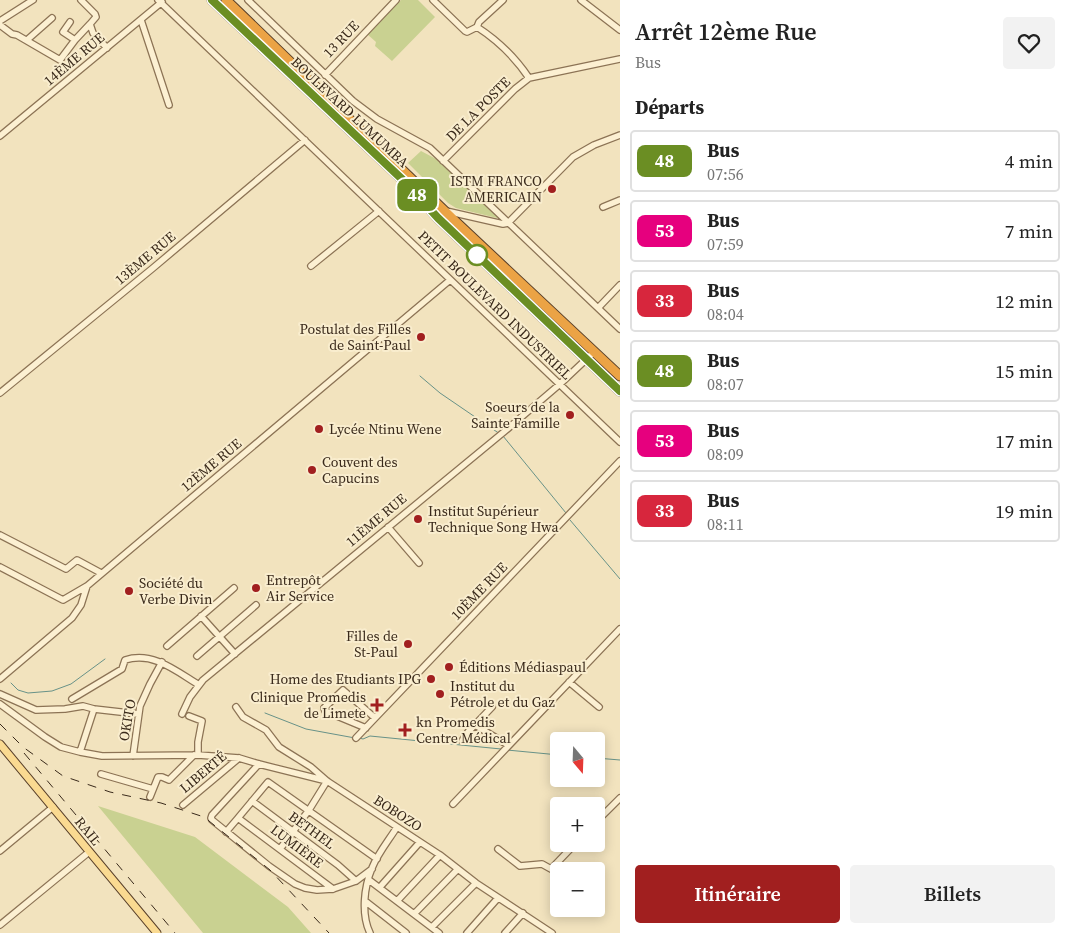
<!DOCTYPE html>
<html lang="fr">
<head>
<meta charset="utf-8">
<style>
	:root { --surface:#fff; --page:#f2f2f2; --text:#222; --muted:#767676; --line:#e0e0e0; --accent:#a11f1f }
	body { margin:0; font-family:"Source Serif 4",serif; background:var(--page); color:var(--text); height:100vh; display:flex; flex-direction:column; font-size:19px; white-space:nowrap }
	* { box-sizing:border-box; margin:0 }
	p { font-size:16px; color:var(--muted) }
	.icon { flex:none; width:28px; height:28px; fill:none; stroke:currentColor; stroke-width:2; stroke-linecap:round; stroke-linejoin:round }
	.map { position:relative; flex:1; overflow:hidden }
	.drawer { display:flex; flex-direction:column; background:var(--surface); width:450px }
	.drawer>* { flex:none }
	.badge { padding:0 10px; border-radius:8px; font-size:18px; line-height:32px }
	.needle { width:32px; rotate:161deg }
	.controls { position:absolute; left:550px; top:732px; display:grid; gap:10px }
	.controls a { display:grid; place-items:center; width:55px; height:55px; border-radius:5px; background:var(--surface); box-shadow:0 2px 12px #0003; font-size:25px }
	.map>.badge { position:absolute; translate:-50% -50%; box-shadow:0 0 0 2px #fff }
	h2 { padding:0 15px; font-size:19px; line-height:45px }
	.round { display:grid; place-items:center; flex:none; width:52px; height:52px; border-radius:5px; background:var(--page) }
	.head { display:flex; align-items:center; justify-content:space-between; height:85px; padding:0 15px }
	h1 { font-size:24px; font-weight:600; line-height:38px }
	.button { display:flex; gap:10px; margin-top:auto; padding:10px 15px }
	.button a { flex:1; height:58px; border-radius:5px; background:var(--accent); color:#fff; font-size:20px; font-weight:600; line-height:58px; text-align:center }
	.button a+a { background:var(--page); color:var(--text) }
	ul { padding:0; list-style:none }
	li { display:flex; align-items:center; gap:15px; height:62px; margin:0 10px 8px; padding:0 5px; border:2px solid var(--line); border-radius:5px }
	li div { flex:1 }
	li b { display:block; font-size:19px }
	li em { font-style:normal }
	li .badge { min-width:55px; font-weight:700; text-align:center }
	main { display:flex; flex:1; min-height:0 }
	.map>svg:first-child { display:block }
	.green { fill:#c9d191 }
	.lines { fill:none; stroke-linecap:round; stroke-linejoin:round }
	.stream { stroke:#689288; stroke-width:1 }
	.minor-casing { stroke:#8c7355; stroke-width:8 }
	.major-casing { stroke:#59402a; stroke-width:9 }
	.highway-casing { stroke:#59402a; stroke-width:11 }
	.minor { stroke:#fcf0d2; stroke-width:5.5 }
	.major { stroke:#fada91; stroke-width:7 }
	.highway { stroke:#eba345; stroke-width:9 }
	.rail { stroke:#3a2a1b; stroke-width:1; stroke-dasharray:9 9; stroke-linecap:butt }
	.line-casing { stroke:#fff; stroke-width:11 }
	.line { stroke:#6b8e23; stroke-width:8 }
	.poi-dot { fill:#a11f1f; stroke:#f9edce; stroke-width:2 }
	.stop-dot { fill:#fff; stroke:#6b8e23; stroke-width:2.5 }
	.labels { text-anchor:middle; stroke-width:4; stroke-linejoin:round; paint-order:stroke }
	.street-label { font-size:14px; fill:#3a2a1b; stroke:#f9edce }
	.poi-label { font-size:14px; fill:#3a2a1b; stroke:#f9edce; text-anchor:start }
</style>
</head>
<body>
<main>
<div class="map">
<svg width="620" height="933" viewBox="0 0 620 933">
	<rect width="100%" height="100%" fill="#f2e3be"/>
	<path class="green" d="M401 0H418L435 17 392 61 375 46 376 42 367 34Z
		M421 151 440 161 499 216 497 218 456 208 448 203 408 163Z
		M98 806 195 837 288 907 311 933H203Z"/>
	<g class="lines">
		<path class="stream" d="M420 376 440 393 500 434
			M503 436 566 513
			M570 520 620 579
			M11 683 18 690 28 693 52 691 71 684 105 659
			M265 713 306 729 355 738
			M359 738 363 739 370 736 501 749
			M507 750 559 755
			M596 758 620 760"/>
		<g class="minor-casing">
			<path id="minor" d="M81 0 95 14 96 17 90 24
				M158 0 620 442
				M248 0 353 101 377 119 430 148 620 329
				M433 0 465 31 467 32 477 27 479 22 503 0
				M581 0 620 30
				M141 20 169 105
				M0 21 33 0
				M70 22 63 32 75 40
				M0 25 12 34 17 35 60 60 75 40 90 24 93 33 107 48
				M477 27C497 40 515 57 529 78
				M27 40 52 18
				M325 75 396 0
				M0 136 162 2
				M443 161 515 89 529 78 620 59
				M603 207 620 200
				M446 211 503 224 508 223 573 157 594 145 620 135
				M311 266 379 211
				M598 308 620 285
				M0 393 153 268 305 140
				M388 527 419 563
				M0 535 66 569 77 560 101 573
				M0 567 63 600 87 586 450 280
				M201 616 235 654
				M167 646 234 588
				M197 656 256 605
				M0 679 72 618 81 605 87 586
				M569 682 599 707
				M0 694 36 710 65 709 83 706 94 709 138 714
				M72 699 122 669 125 660C153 651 176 671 199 685
				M0 704 45 737 61 747 80 752 102 756 198 755 239 758 259 764 327 781
				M236 707 243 717 266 730 279 747 311 767 327 781 440 855 476 883 552 933
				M182 714 190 697 203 680 505 431 560 384 594 352
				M189 716 202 721 198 742V755
				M475 725 508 745
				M366 728 325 711 324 708 343 690 375 718
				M356 738 620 461
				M462 741 468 732 492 707
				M80 752 94 709
				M133 756 140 706 150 684 162 662
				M259 764 212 815 211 818 212 820 269 866 295 884 305 888 317 890 333 889 356 881 372 869
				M101 774 153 789
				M150 797 158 777H162L169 780 194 755
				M252 801 338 865 356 881
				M453 804 620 629
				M183 805 239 758
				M238 818 268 782 377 859
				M596 822 620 798
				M226 832 238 818 333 889
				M280 849 309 810 327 781
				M498 849 520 866 542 864 551 869 575 844
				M0 851 53 807
				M369 880 439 933
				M380 887 420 842
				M365 901 406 933
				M397 901 440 855
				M414 914 458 869
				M0 925 89 852
				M432 927 476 883
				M370 933C361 914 364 887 372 868 378 853 389 840 397 827
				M467 933 498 898
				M505 933 523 913"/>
		</g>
		<g class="major-casing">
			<path id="major" d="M0 744 157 933"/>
		</g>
		<g class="highway-casing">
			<path id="highway" d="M212 0 404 181 438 218 620 391
				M226 0 459 225 620 376"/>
		</g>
		<use href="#minor" class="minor"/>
		<use href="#major" class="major"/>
		<use href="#highway" class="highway"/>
		<path class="rail" d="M0 724 23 747 63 776 110 792 161 803 204 817 270 870 329 933
			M24 753 175 933"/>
	</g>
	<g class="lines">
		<g class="line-casing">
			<path id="line" d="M212 0 404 181 438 218 620 391"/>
		</g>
		<use href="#line" class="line"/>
	</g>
	<g class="poi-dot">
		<circle cx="552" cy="189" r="5"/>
		<circle cx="421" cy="337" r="5"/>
		<circle cx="570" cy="415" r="5"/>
		<circle cx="319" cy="429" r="5"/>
		<circle cx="312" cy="470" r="5"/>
		<circle cx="418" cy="519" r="5"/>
		<circle cx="256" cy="588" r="5"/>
		<circle cx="129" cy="591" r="5"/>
		<circle cx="408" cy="644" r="5"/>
		<circle cx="449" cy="667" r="5"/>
		<circle cx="431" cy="679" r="5"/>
		<circle cx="440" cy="694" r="5"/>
		<path d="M374.5 697.5h5v5h5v5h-5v5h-5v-5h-5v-5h5z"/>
		<path d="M402.5 722.5h5v5h5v5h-5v5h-5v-5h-5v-5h5z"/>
	</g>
	<circle class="stop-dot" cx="477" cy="255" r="10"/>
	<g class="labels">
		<g class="street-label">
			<text transform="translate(341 39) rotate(-46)" y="5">13 RUE</text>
			<text transform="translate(74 59) rotate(-40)" y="5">14ÈME RUE</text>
			<text transform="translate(478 109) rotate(-45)" y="5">DE LA POSTE</text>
			<text transform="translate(350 112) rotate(43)" y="5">BOULEVARD LUMUMBA</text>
			<text transform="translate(145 258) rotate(-40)" y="5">13ÈME RUE</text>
			<text transform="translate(495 305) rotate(44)" y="5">PETIT BOULEVARD INDUSTRIEL</text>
			<text transform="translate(211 465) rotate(-40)" y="5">12ÈME RUE</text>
			<text transform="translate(376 520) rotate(-40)" y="5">11ÈME RUE</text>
			<text transform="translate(479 591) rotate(-46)" y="5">10ÈME RUE</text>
			<text transform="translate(127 720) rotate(-80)" y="5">OKITO</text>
			<text transform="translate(203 772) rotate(-40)" y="5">LIBERTÉ</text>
			<text transform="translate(398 813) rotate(33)" y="5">BOBOZO</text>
			<text transform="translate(312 830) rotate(36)" y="5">BETHEL</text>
			<text transform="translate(88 831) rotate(51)" y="5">RAIL</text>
			<text transform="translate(297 846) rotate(37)" y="5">LUMIÈRE</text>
		</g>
		<g class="poi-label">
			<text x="542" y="186" text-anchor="end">ISTM FRANCO<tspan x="542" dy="16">AMERICAIN</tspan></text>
			<text x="411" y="334" text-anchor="end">Postulat des Filles<tspan x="411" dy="16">de Saint-Paul</tspan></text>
			<text x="560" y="412" text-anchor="end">Soeurs de la<tspan x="560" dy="16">Sainte Famille</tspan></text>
			<text x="329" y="434">Lycée Ntinu Wene</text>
			<text x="322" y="467">Couvent des<tspan x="322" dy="16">Capucins</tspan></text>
			<text x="428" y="516">Institut Supérieur<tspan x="428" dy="16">Technique Song Hwa</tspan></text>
			<text x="266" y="585">Entrepôt<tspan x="266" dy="16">Air Service</tspan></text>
			<text x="139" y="588">Société du<tspan x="139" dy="16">Verbe Divin</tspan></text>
			<text x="398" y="641" text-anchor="end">Filles de<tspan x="398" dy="16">St-Paul</tspan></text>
			<text x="459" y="672">Éditions Médiaspaul</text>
			<text x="421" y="684" text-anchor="end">Home des Etudiants IPG</text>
			<text x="450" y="691">Institut du<tspan x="450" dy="16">Pétrole et du Gaz</tspan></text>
			<text x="366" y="702" text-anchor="end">Clinique Promedis<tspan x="366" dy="16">de Limete</tspan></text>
			<text x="416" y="727">kn Promedis<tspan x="416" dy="16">Centre Médical</tspan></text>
		</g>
	</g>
</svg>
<div class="controls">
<a><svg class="needle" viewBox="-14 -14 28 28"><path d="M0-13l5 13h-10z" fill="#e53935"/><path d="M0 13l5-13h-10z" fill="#767676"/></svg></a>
<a>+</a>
<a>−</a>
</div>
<b class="badge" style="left:417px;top:195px;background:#6b8e23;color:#fff">48</b>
</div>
<section class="drawer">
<div class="head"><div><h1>Arrêt 12ème Rue</h1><p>Bus</p></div><a class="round"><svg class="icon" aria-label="heart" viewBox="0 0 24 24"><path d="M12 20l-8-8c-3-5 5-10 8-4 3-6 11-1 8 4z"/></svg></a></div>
<h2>Départs</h2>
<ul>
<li><span class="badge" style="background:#6b8e23;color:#fff">48</span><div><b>Bus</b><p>07:56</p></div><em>4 min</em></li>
<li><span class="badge" style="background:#e6007e;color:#fff">53</span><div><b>Bus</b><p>07:59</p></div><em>7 min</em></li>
<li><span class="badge" style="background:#d7263d;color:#fff">33</span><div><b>Bus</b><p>08:04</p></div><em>12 min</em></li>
<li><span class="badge" style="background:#6b8e23;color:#fff">48</span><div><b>Bus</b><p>08:07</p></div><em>15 min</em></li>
<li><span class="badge" style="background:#e6007e;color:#fff">53</span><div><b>Bus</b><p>08:09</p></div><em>17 min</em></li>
<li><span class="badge" style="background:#d7263d;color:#fff">33</span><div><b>Bus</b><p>08:11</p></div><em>19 min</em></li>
</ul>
<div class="button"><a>Itinéraire</a><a>Billets</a></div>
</section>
</main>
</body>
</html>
